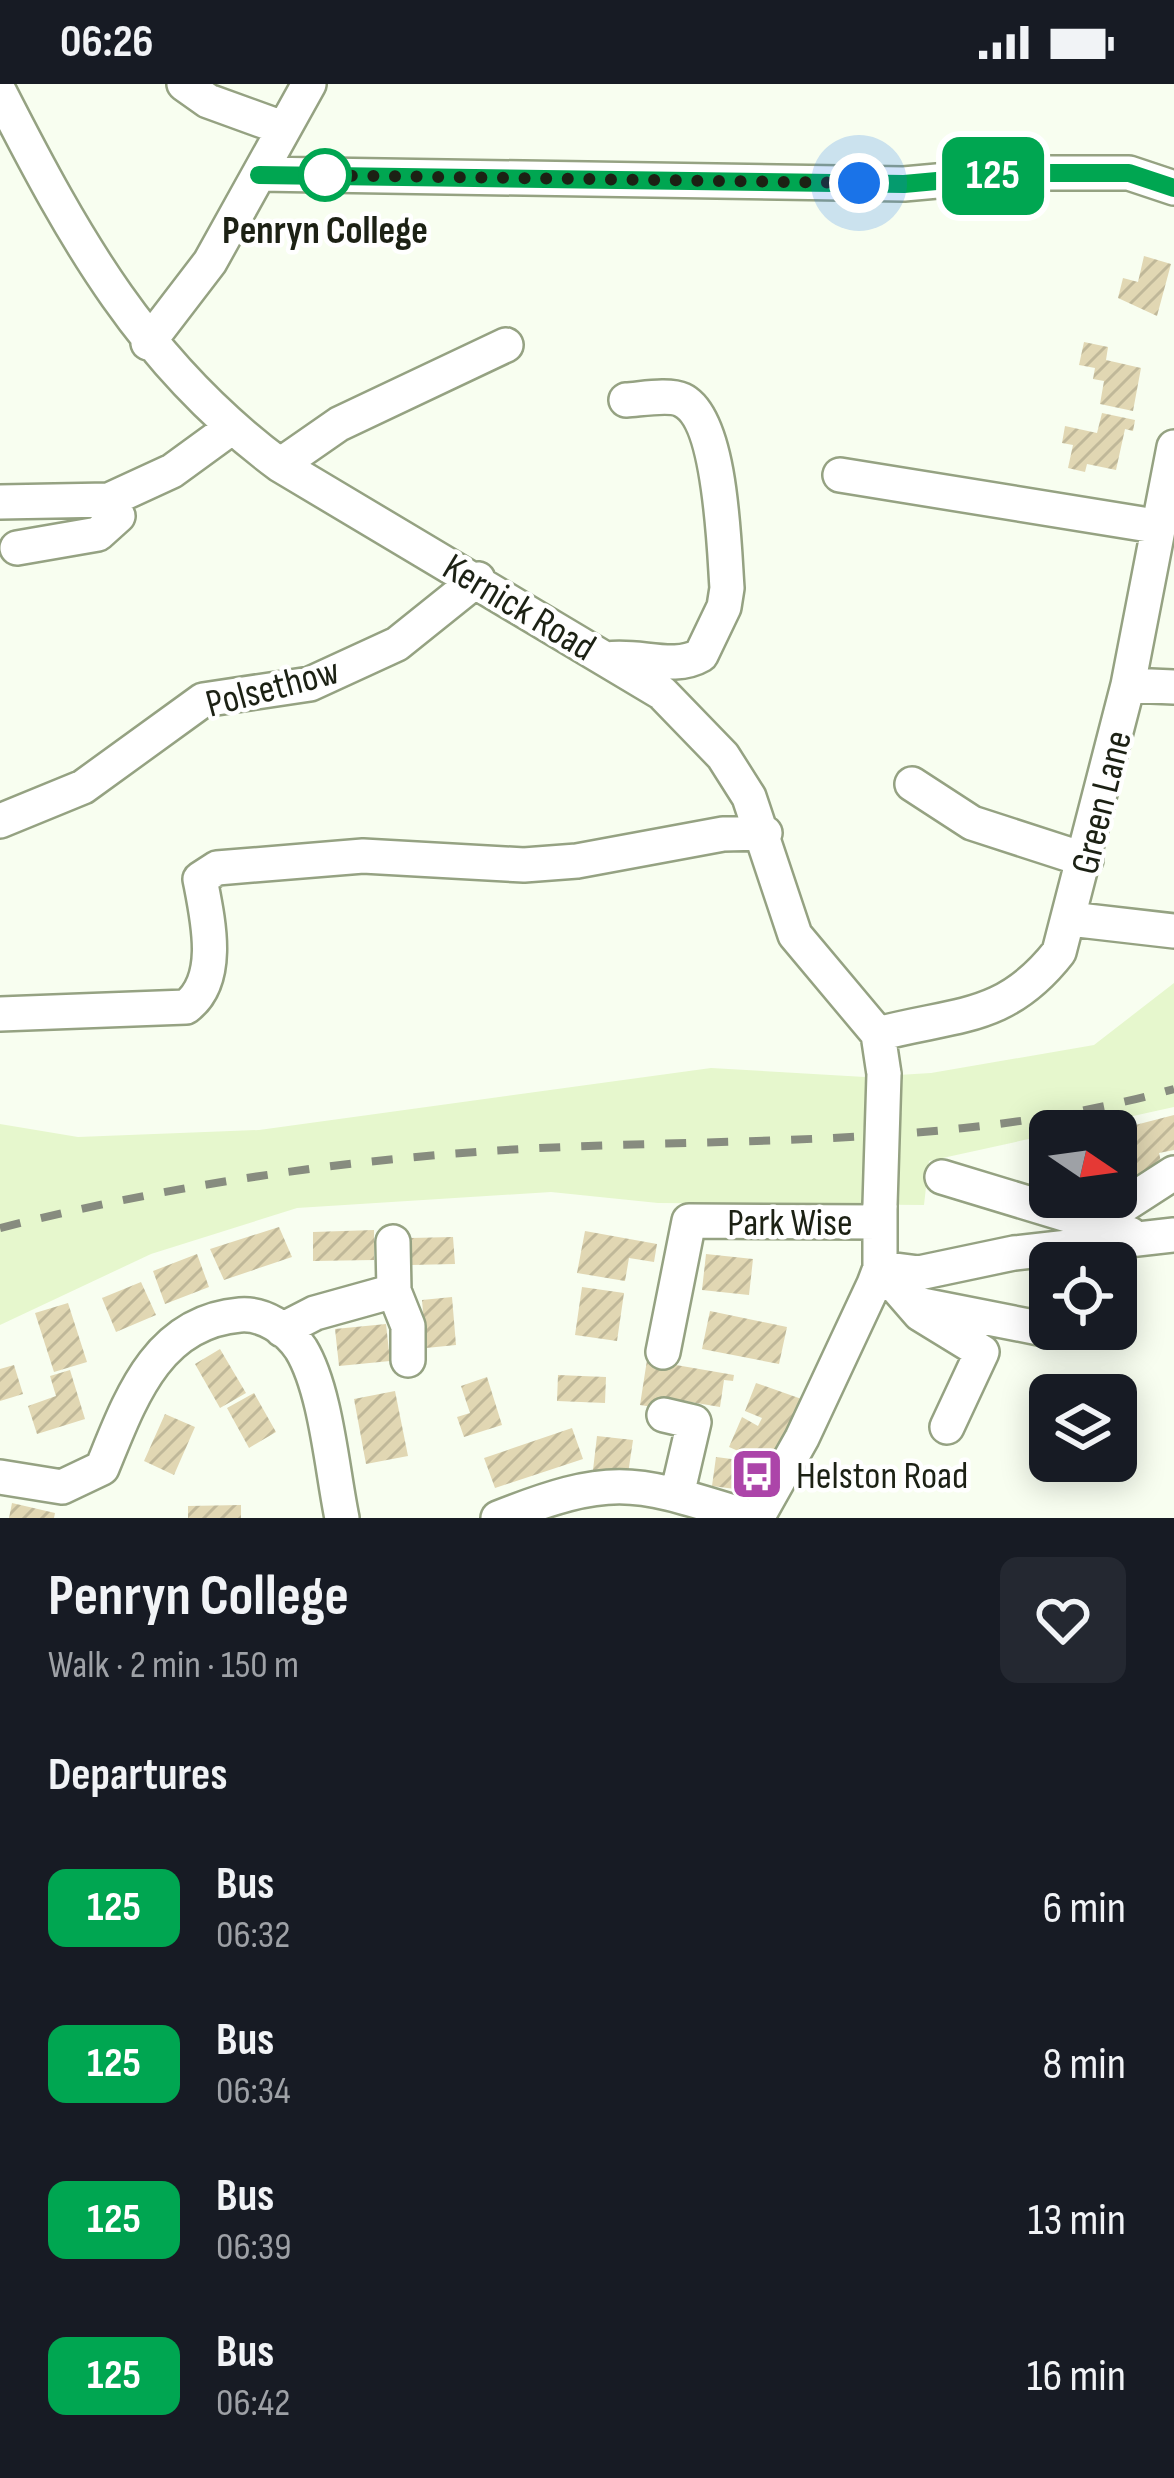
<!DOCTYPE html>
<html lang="en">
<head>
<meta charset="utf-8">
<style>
	:root { --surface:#171b24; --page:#242831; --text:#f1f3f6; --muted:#9ea1a6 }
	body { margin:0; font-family:"Sofia Sans Condensed",sans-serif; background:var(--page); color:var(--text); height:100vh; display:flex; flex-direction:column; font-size:45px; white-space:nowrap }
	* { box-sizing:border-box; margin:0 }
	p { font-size:39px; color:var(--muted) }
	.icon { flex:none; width:66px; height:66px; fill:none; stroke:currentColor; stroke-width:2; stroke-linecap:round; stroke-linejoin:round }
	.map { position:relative; height:1434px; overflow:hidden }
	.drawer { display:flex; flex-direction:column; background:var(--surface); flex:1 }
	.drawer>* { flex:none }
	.badge { padding:0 24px; border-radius:18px; font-size:42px; line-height:78px }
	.needle { width:78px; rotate:103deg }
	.controls { position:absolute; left:1029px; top:1026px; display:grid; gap:24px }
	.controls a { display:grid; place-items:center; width:108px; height:108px; border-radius:18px; background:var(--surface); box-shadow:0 6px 30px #0003; font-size:60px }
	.you { position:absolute; width:60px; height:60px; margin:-30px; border:9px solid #fff; border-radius:50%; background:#1a73e8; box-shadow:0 0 0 18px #1a73e833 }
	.map>.badge { position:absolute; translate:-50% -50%; box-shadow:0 0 0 6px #fff }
	h2 { padding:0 48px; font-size:45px; line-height:108px }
	.round { display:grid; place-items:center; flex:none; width:126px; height:126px; border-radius:18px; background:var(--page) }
	.headline { display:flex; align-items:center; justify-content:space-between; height:204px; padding:0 48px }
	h1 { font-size:57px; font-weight:700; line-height:90px }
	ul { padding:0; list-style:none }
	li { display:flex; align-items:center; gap:36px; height:156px; padding:0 48px }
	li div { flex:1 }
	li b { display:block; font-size:45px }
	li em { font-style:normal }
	li .badge { min-width:132px; font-weight:700; text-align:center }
	.status { display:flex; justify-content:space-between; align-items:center; height:84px; padding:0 60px; background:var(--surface); direction:ltr }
	.status svg { height:33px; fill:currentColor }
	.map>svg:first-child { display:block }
	.built { fill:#e6f7cd }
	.building { fill:url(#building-hatch) }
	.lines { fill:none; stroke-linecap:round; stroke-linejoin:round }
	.minor-casing { stroke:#95a282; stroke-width:38 }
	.minor { stroke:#fff; stroke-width:33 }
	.rail { stroke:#878c7f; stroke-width:8; stroke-dasharray:21 21; stroke-linecap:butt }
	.minor-bridge-casing { stroke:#95a282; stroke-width:38; stroke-linecap:butt }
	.minor-bridge { stroke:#fff; stroke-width:33 }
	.line-casing { stroke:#fff; stroke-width:27 }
	.line { stroke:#00a651; stroke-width:18 }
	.walk { stroke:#1c2114; stroke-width:12; stroke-dasharray:0 21.6 }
	.stop-dot { fill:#fff; stroke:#00a651; stroke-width:6 }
	.labels { text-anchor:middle; stroke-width:9; stroke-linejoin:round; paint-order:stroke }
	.stop-label { font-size:39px; font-weight:bold; fill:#1c2114; stroke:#fff }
	.street-label { font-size:39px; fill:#1c2114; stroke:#fff }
	.poi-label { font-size:39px; fill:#1c2114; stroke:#fff; text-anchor:start }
</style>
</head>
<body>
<div class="status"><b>06:26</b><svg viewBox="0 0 49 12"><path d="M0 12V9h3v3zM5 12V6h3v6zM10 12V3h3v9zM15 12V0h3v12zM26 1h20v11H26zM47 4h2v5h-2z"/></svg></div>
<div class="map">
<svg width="1174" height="1434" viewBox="0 0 1174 1434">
	<defs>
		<pattern id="building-hatch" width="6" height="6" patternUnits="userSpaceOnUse" patternTransform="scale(3)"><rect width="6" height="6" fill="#e1d7b3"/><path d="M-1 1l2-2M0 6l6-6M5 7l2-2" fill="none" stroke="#c0b899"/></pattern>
	</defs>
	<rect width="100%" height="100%" fill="#f8fef0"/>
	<path class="built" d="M1174 899V1023L929 1077 924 1121 658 1119 551 1108 297 1124 151 1170 0 1241V1040L78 1053 259 1046 711 984 865 993 931 989 1094 961Z"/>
	<path class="building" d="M1144 172 1171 180 1157 232 1118 214 1123 194 1138 198Z
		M1084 258 1108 263 1106 276 1141 284 1133 327 1100 320 1104 297 1093 295 1095 284 1079 281Z
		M1102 329 1135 336 1133 347 1125 345 1116 386 1087 380 1085 388 1068 384 1073 361 1062 359 1065 342 1097 349Z
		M1174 1031V1066L1159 1069 1163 1086 1116 1098V1046Z
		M1050 1063V1101L1045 1102 1036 1066Z
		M279 1143 292 1173 224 1196 210 1165Z
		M374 1146V1176L313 1177V1148Z
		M585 1147 657 1160 654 1178 629 1174 625 1197 577 1189Z
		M453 1153 455 1180 411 1181 410 1154Z
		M197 1170 209 1203 165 1220 153 1187Z
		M706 1170 753 1175 749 1211 702 1206Z
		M141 1198 156 1231 116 1248 102 1214Z
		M582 1203 624 1209 617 1257 575 1251Z
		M452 1213 456 1261 426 1264 422 1216Z
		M68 1219 87 1278 54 1288 35 1229Z
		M710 1227 787 1243 779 1280 702 1265Z
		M386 1240 390 1277 339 1282 335 1245Z
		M220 1265 246 1309 220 1324 195 1280Z
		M647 1276 734 1291 733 1297 724 1296 720 1323 667 1314 665 1325 640 1321Z
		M14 1281 23 1310 0 1317V1285Z
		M70 1286 85 1335 37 1350 28 1322 56 1312 50 1292Z
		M558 1291 606 1293 605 1319 557 1317Z
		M487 1293 502 1341 464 1353 457 1333 470 1329 461 1302Z
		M756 1299 810 1318 782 1386 729 1363 742 1333 758 1342 762 1334 745 1327Z
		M395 1307 408 1372 366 1380 354 1315Z
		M254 1309 276 1348 249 1364 227 1324Z
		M165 1330 195 1343 174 1391 144 1377Z
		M572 1344 583 1375 495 1404 484 1374Z
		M597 1352 633 1356 628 1390 593 1386Z
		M716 1373 747 1377 743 1406 712 1402Z
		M12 1419 55 1429 54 1434H9Z
		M241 1421V1434H188V1422Z"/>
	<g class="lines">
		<g class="minor-casing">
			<path id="minor" d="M184 0 208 17 280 43
				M0 9C75 156 144 280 280 381L662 609 723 672 749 713 795 851 878 950 884 990
				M259 90 904 100 1025 89H1129L1174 104
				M148 259 210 178 309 0
				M280 381 339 340 506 261
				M840 391 1155 442
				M0 418 109 416 172 387 231 344
				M17 464 98 450 118 432 109 416
				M607 575C639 570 674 587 701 571L724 523 727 504C724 465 722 335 682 316 669 310 642 315 626 316
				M1128 601 1174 603
				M912 700 972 739 1086 776
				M0 737 83 703 203 616 310 600 397 560 478 495
				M1070 835 1174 847
				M0 930 186 923C222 896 208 836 200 795L217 784 363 772 524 781 577 777 723 750 765 749
				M878 950C957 929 1005 937 1059 868L1128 601 1174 363
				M942 1093 1130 1150
				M1079 1120 1118 1125 1174 1089
				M393 1158 394 1207 408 1242V1276
				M880 1184 919 1189 1014 1169 1174 1151
				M880 1184 920 1230 982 1268 947 1343
				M922 1221 1049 1246
				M282 1246 315 1229 394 1207
				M663 1268 689 1137 880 1138
				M664 1331 694 1338 677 1411
				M0 1393 62 1403 102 1384C130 1316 156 1238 240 1231 263 1229 288 1245 301 1265 326 1306 332 1386 342 1434
				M498 1434C617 1387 635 1398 753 1434
				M757 1434 802 1354 874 1200 880 1184V1121"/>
		</g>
		<use href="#minor" class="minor"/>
		<path class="rail" d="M0 1144C172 1101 345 1075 522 1065 741 1053 961 1065 1174 1005"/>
		<g class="minor-bridge-casing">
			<path id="minor-bridge" d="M880 1121 884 990"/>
		</g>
		<use href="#minor-bridge" class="minor-bridge"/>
	</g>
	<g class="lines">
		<g class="line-casing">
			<path id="line" d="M259 91 904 100 1024 89H1129L1174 104"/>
		</g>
		<use href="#line" class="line"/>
		<path class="walk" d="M325 91H306L859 99"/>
	</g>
	<defs>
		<g id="bus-square" transform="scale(2.7)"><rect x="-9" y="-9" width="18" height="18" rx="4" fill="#ac45a9" stroke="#fff"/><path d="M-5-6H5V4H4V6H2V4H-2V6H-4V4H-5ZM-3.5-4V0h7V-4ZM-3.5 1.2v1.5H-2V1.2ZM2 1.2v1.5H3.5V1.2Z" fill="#fff"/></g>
	</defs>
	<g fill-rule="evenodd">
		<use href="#bus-square" x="757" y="1390"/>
	</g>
	<circle class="stop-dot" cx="325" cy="91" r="24"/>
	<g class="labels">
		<g class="stop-label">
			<text x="325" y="159">Penryn College</text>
		</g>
		<g class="street-label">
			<text transform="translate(520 522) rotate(31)" y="14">Kernick Road</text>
			<text transform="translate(272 602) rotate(-15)" y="14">Polsethow</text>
			<text transform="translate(1100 718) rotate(-76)" y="14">Green Lane</text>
			<text x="790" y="1151">Park Wise</text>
		</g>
		<g class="poi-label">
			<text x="796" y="1404">Helston Road</text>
		</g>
	</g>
</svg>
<div class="controls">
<a><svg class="needle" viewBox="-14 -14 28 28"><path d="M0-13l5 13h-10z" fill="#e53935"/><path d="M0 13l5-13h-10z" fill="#9ea1a6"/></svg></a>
<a><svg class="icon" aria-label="locate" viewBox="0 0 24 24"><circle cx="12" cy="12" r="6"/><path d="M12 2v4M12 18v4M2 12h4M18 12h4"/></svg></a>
<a><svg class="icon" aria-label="layers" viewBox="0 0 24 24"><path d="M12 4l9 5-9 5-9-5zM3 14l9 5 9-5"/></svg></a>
</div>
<div class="you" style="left:859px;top:99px"></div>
<b class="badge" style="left:993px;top:92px;background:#00a651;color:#fff">125</b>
</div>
<section class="drawer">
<div class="headline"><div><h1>Penryn College</h1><p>Walk · 2 min · 150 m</p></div><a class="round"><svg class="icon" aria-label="heart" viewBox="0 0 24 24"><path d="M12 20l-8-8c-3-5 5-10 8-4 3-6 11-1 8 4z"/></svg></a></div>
<h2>Departures</h2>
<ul>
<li><span class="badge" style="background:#00a651;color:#fff">125</span><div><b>Bus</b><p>06:32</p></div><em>6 min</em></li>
<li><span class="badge" style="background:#00a651;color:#fff">125</span><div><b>Bus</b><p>06:34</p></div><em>8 min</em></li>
<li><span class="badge" style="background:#00a651;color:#fff">125</span><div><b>Bus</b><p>06:39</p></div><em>13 min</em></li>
<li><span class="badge" style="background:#00a651;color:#fff">125</span><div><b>Bus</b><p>06:42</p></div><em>16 min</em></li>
</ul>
</section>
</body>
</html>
